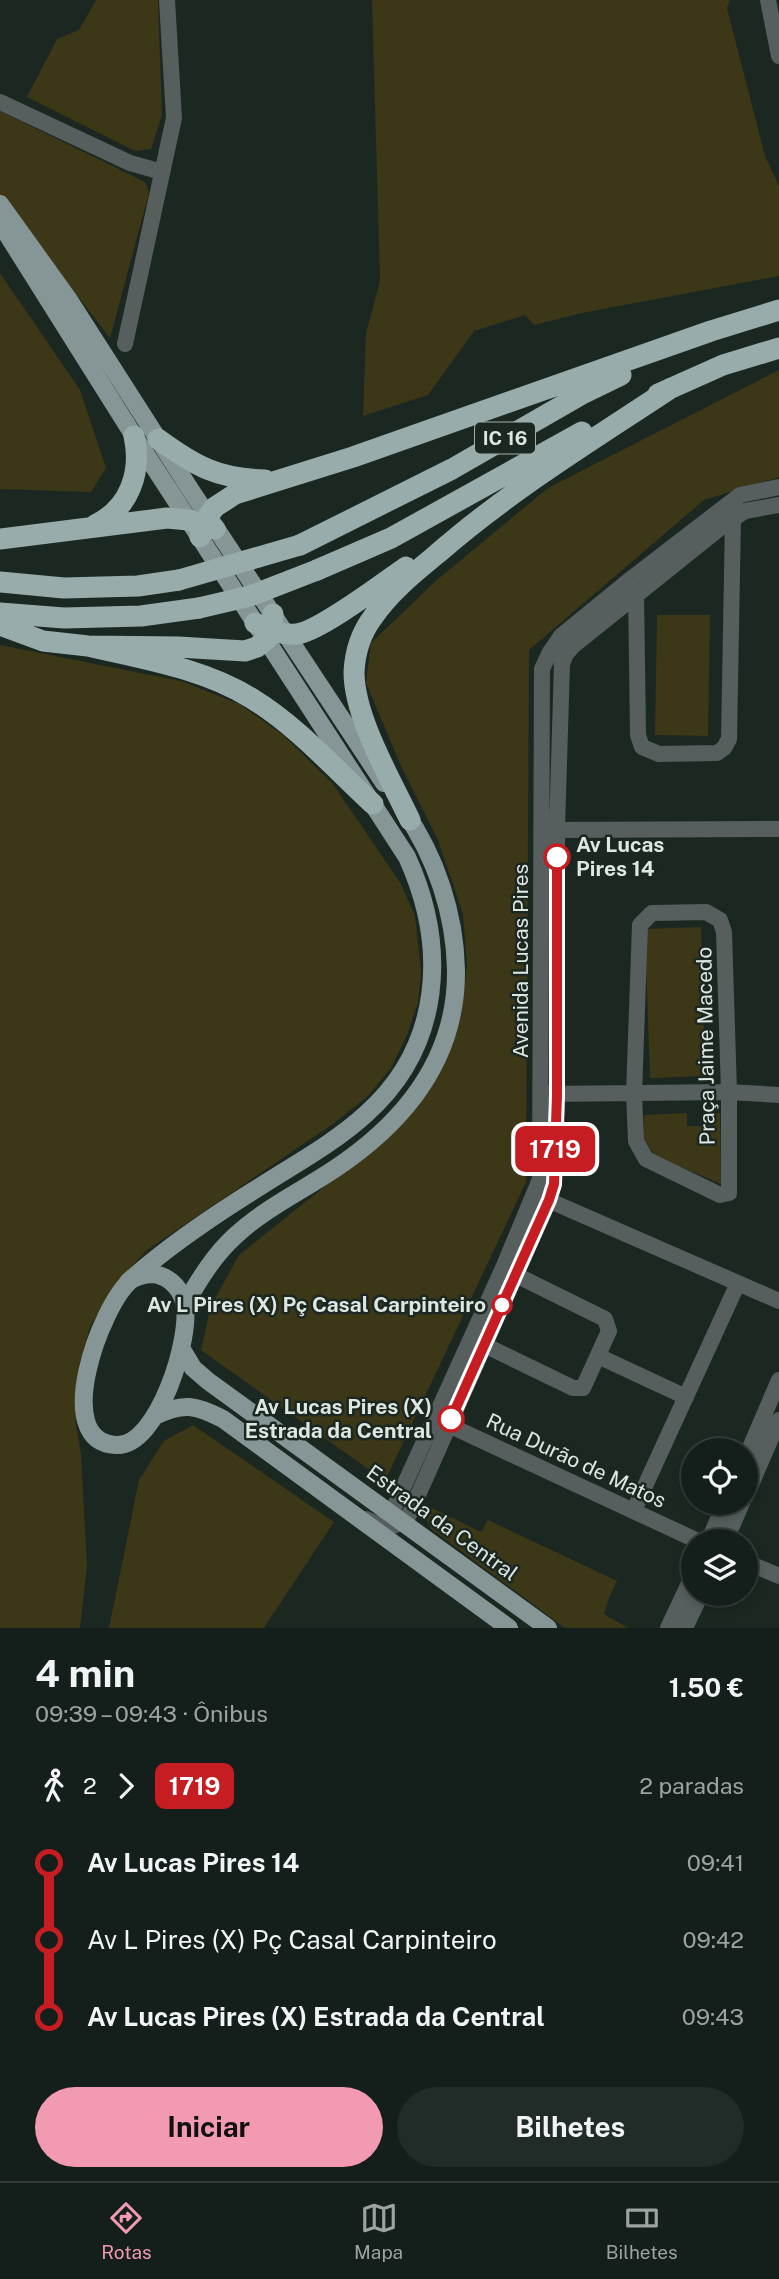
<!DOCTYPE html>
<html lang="pt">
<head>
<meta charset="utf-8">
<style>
	:root { --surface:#141e1a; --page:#212b27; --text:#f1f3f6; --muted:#9da2a2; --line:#333c39; --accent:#f19ab1 }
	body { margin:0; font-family:"Public Sans",sans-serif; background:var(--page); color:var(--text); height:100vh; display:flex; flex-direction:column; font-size:26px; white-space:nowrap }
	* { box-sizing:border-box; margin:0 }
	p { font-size:23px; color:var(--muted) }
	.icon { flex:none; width:38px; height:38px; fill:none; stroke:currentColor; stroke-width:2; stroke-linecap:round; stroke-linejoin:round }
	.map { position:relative; height:1628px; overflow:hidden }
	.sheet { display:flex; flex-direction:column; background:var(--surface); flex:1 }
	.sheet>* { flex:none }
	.badge { padding:0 14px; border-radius:10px; font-size:24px; line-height:46px }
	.buttons { position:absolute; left:681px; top:1438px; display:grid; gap:14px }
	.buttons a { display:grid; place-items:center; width:77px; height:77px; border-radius:50%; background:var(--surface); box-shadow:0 4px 10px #0003,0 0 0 2px var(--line); font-size:35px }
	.map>.badge { position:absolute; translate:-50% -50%; box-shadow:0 0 0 4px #fff }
	.legs { display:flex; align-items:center; gap:10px; height:77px; padding:0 35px; font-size:23px }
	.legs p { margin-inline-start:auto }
	.headline { display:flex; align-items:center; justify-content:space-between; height:119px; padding:0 35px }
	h1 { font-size:38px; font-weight:700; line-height:52px }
	.cta { display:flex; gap:14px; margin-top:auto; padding:14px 35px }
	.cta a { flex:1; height:80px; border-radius:42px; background:var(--accent); color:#111; font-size:28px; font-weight:700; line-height:80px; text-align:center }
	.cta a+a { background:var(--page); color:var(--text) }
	ul { padding:0 35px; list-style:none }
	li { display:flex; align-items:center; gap:24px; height:77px; font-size:26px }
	li i { display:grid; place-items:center; width:10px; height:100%; margin:0 9px; background:currentColor }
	li i::after { content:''; width:18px; height:18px; margin:-9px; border:5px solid; border-radius:50%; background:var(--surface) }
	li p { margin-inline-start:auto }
	li:first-child i { background:linear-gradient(#0000 50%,currentColor 0) }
	li:last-child i { background:linear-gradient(currentColor 50%,#0000 0) }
	.tab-bar { display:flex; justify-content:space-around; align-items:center; height:98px; border-top:2px solid var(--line); background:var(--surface); font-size:19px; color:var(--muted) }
	.tab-bar a { display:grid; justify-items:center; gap:4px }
	.tab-bar .active { color:var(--accent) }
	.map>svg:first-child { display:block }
	.green { fill:#3c3717 }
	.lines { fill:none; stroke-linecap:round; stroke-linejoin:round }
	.minor { stroke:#565e5e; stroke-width:16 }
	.major { stroke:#869696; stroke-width:18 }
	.highway { stroke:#99acac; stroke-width:21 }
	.highway-bridge { stroke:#99acac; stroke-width:21 }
	.line-1-casing { stroke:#fff; stroke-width:16 }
	.line-1 { stroke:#c61d23; stroke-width:10 }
	.stop-1-dot { fill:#fff; stroke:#c61d23; stroke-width:3.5 }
	.labels { text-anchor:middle; stroke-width:5; stroke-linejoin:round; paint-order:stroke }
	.shield { fill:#1b2822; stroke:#a4aea8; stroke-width:2 }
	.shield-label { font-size:19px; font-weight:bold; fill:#dee7e2 }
	.stop-label { font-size:21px; font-weight:bold; fill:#dee7e2; stroke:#1b2822; text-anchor:end }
	.street-label { font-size:21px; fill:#dee7e2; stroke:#1b2822 }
</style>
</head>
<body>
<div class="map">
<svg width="779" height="1628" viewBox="0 0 779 1628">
	<rect width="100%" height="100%" fill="#1b2822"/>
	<path class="green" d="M96 0H158L162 115 151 149 135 151 27 97 57 39 79 30Z
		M372 0H730L727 8 765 156 779 186V276L582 313 534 325 525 315 474 331 428 395 363 416 366 333 380 281Z
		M0 111 145 182 149 193 110 338 0 196Z
		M0 273 80 390 106 468 91 492 0 489Z
		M779 370V477L704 500 529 650 526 1182 385 1481 201 1350 211 1306 239 1255 378 1144 411 1114 442 1069 461 1017 467 965 463 914 438 840 401 766 366 683 371 643 438 579 548 488Z
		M657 615H710L708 736 655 735Z
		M0 645 181 681 239 704 283 735 333 784 401 884 415 916 421 971 418 1003 407 1035 391 1068 368 1096 333 1124 147 1250 114 1285 90 1327 80 1362 75 1399 76 1425 81 1454 87 1566 80 1628H0Z
		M701 927 705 1076 650 1078 645 929Z
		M687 1113V1126H702L704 1113H720L721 1184 655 1156 643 1137 644 1115Z
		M193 1425 334 1522 264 1628H109L139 1480 164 1441Z
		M426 1505 481 1532 488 1520 617 1581 609 1598 604 1614 628 1628H565L430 1528 425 1515Z"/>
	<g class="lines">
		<path class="minor" d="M768 0 779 56
			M0 102 130 163 162 172
			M125 344 174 118 167 0
			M636 591 638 735 642 747 659 754 717 753 724 748 729 739 733 518
			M549 830 779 829
			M706 912 720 920 724 932 729 1092V1193L720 1195 646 1159 636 1141 634 1094 640 925 652 913Z
			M546 1094 729 1092 779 1095
			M541 1197 779 1301
			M476 1341 573 1388H583L609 1331 605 1319 506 1270
			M598 1356 686 1397
			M440 1421 700 1542
			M746 1457 779 1380
			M746 1496 779 1420
			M634 1510 738 1283
			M366 1519C384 1528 398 1531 410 1513L549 1200 554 1184 557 1095V829L562 664 566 654 573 646 725 524 745 511 779 505
			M392 1526 391 1514 503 1268 540 1179 542 669 550 652 561 636 632 578 740 495 779 487
			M708 1542 725 1503
			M725 1542 742 1503
			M746 1562 779 1576
			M668 1628 693 1575
			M685 1628 701 1594"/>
		<path class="major" d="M0 204 69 300 190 489 384 783
			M2 226 134 436 407 857C448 947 442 1046 366 1114 334 1143 297 1163 261 1186 214 1215 169 1245 128 1282
			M150 1274C166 1274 180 1286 184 1302 193 1334 158 1448 116 1445 50 1442 101 1306 130 1281 136 1276 142 1275 150 1274Z
			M185 1304C199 1280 214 1255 235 1236 265 1208 302 1191 336 1168 406 1121 457 1058 456 970 455 914 436 857 404 811
			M181 1348 193 1368 208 1381 548 1628
			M155 1416C183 1402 196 1405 223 1419L509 1628"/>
		<path class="highway" d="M658 394 723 365 779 348
			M158 439C195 466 218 479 265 480
			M95 525C130 508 142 472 134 436
			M200 537 208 516 215 507 235 494 353 457 711 331 779 310
			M0 539 167 518 189 520 215 529
			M300 545 452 469 584 393 621 375
			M317 570 391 538 582 432
			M0 582 64 588 138 586 179 580
			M0 613 64 618 141 616 199 608
			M255 623C268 630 282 636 297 634 320 631 383 583 406 567
			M0 625 43 641 88 646 178 647 245 651 257 647 267 639 272 631 273 614
			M88 646C143 659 202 668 251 698 297 726 334 768 373 804
			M410 820C390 778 354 717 354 672 355 652 361 633 373 617 390 592 414 573 437 554 509 491 591 441 671 388"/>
		<path class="highway-bridge" d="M179 580 300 545
			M199 608 250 596 317 570"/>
	</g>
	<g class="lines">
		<g class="line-1-casing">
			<path id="line-1" d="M451 1419 549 1200 554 1184 557 1095V857"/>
		</g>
		<use href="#line-1" class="line-1"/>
	</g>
	<g class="stop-1-dot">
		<circle cx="557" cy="857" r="12"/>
		<circle cx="502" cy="1305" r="9"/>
		<circle cx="451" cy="1419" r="12"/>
	</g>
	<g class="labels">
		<rect class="shield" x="475" y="422.5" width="60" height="31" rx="5"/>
		<g class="shield-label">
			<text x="505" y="445">IC 16</text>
		</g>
		<g class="stop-label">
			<text x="576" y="852" text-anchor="start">Av Lucas<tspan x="576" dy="24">Pires 14</tspan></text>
			<text x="486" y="1312">Av L Pires (X) Pç Casal Carpinteiro</text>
			<text x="432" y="1414">Av Lucas Pires (X)<tspan x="432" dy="24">Estrada da Central</tspan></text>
		</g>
		<g class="street-label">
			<text transform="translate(521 961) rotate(-90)" y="7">Avenida Lucas Pires</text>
			<text transform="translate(706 1046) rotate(-91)" y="7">Praça Jaime Macedo</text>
			<text transform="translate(576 1461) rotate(25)" y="7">Rua Durão de Matos</text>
			<text transform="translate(442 1523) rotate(36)" y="7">Estrada da Central</text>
		</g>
	</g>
</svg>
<div class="buttons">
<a><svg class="icon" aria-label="locate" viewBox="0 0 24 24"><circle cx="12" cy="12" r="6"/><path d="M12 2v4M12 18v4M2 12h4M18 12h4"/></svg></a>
<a><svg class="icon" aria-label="layers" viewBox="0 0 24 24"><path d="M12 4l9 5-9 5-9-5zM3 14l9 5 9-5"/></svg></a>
</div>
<b class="badge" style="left:555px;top:1149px;background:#c61d23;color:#fff">1719</b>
</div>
<section class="sheet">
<div class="headline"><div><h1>4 min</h1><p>09:39 – 09:43 · Ônibus</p></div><b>1.50 €</b></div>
<div class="legs"><svg class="icon" aria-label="walk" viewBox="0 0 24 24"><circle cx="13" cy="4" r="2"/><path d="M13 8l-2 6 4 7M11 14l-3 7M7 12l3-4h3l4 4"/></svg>2<svg class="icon" aria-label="forward" viewBox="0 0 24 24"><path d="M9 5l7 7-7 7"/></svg><b class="badge" style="background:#c61d23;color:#fff">1719</b><p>2 paradas</p></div>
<ul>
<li><i style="color:#c61d23"></i><b>Av Lucas Pires 14</b><p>09:41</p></li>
<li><i style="color:#c61d23"></i><span>Av L Pires (X) Pç Casal Carpinteiro</span><p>09:42</p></li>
<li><i style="color:#c61d23"></i><b>Av Lucas Pires (X) Estrada da Central</b><p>09:43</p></li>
</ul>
<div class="cta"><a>Iniciar</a><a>Bilhetes</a></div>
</section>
<nav class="tab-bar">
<a class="active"><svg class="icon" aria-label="directions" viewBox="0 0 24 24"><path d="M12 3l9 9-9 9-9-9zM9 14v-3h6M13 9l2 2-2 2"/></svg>Rotas</a>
<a><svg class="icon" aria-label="map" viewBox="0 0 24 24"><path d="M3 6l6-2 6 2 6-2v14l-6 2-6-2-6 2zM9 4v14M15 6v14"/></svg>Mapa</a>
<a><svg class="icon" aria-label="tickets" viewBox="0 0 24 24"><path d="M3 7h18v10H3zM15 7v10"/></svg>Bilhetes</a>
</nav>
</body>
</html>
